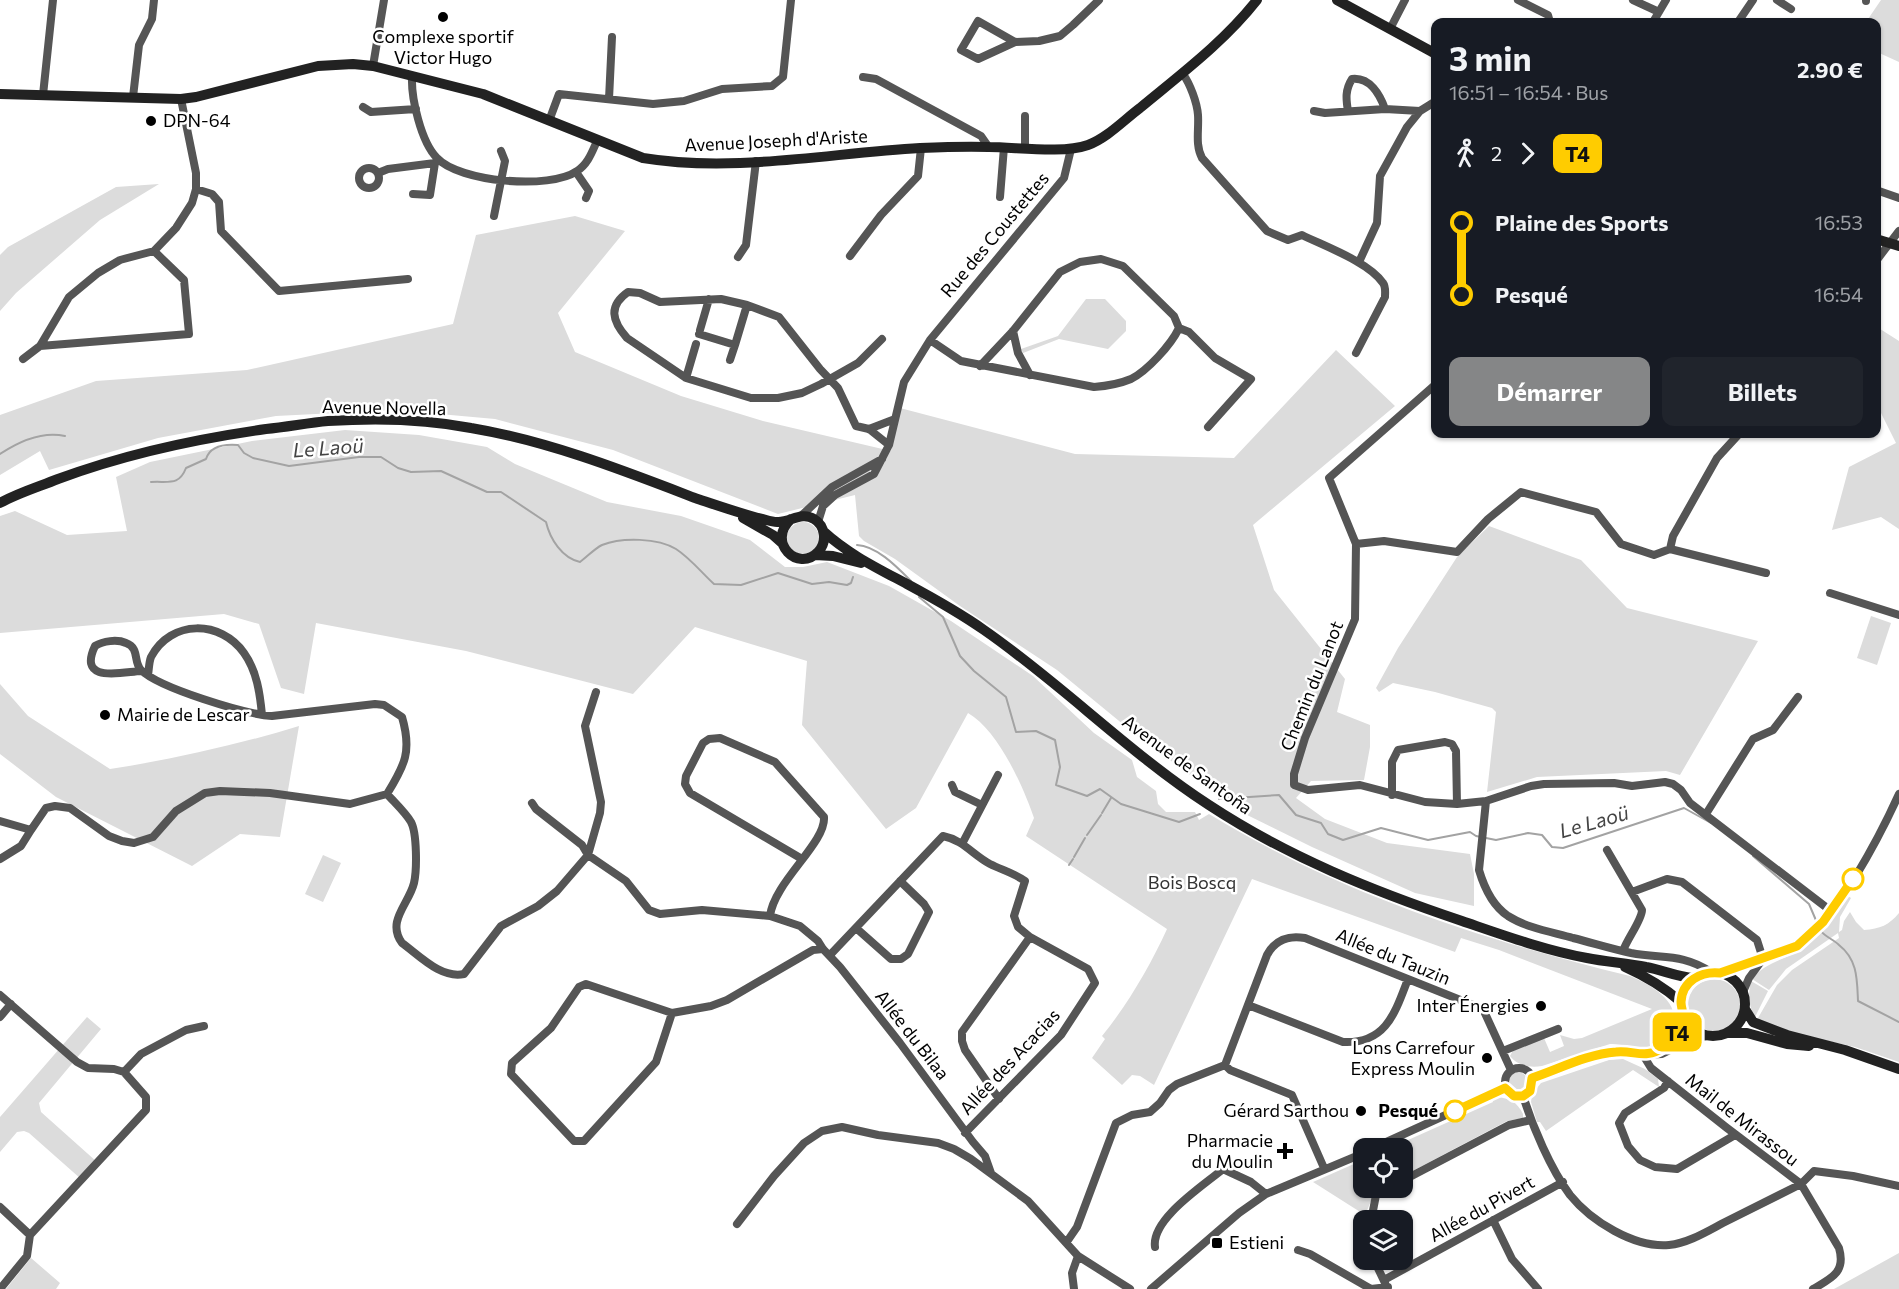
<!DOCTYPE html>
<html lang="fr">
<head>
<meta charset="utf-8">
<style>
	:root { --surface:#171b24; --page:#20242c; --text:#f1f3f6; --muted:#9ea1a6; --accent:#858687 }
	body { margin:0; font-family:Commissioner,sans-serif; background:var(--page); color:var(--text); height:100vh; display:flex; flex-direction:column; font-size:22px; white-space:nowrap }
	* { box-sizing:border-box; margin:0 }
	p { font-size:20px; color:var(--muted) }
	.icon { flex:none; width:33px; height:33px; fill:none; stroke:currentColor; stroke-width:2; stroke-linecap:round; stroke-linejoin:round }
	.map { position:relative; flex:1; overflow:hidden }
	.drawer { position:absolute; left:1431px; top:18px; width:450px; height:420px; display:flex; flex-direction:column; background:var(--surface); border-radius:12px; box-shadow:0 2px 4px #0004 }
	.drawer>* { flex:none }
	.badge { padding:0 12px; border-radius:9px; font-size:21px; line-height:39px }
	.fabs { position:absolute; left:1353px; top:1138px; display:grid; gap:12px }
	.fabs a { display:grid; place-items:center; width:60px; height:60px; border-radius:12px; background:var(--surface); box-shadow:0 2px 4px #0004; font-size:30px }
	.map>.badge { position:absolute; translate:-50% -50%; box-shadow:0 0 0 3px #fff }
	.legs { display:flex; align-items:center; gap:9px; height:66px; padding:0 18px; font-size:20px }
	.legs p { margin-inline-start:auto }
	.summary { display:flex; align-items:center; justify-content:space-between; height:102px; padding:0 18px }
	h1 { font-size:33px; font-weight:700; line-height:45px }
	.cta { display:flex; gap:12px; margin-top:auto; padding:12px 18px }
	.cta a { flex:1; height:69px; border-radius:12px; background:var(--accent); color:#fff; font-size:24px; font-weight:700; line-height:69px; text-align:center }
	.cta a+a { background:var(--page); color:var(--text) }
	ul { padding:0 18px; list-style:none }
	li { display:flex; align-items:center; gap:21px; height:72px; font-size:22px }
	li i { display:grid; place-items:center; width:9px; height:100%; margin:0 8px; background:currentColor }
	li i::after { content:''; width:15px; height:15px; margin:-8px; border:4px solid; border-radius:50%; background:var(--surface) }
	li p { margin-inline-start:auto }
	li:first-child i { background:linear-gradient(#0000 50%,currentColor 0) }
	li:last-child i { background:linear-gradient(currentColor 50%,#0000 0) }
	.map>svg:first-child { display:block }
	.green { fill:#dcdcdc }
	.lines { fill:none; stroke-linecap:round; stroke-linejoin:round }
	.stream { stroke:#a3a3a3; stroke-width:2 }
	.street { stroke:#555; stroke-width:8 }
	.secondary { stroke:#222; stroke-width:10 }
	.line-1-casing { stroke:#fff; stroke-width:14 }
	.line-1 { stroke:#fc0; stroke-width:9 }
	.poi-dot { fill:#000; stroke:#fff; stroke-width:2 }
	.stop-1-dot { fill:#fff; stroke:#fc0; stroke-width:3 }
	.labels { text-anchor:middle; stroke-width:5; stroke-linejoin:round; paint-order:stroke }
	.poi-label { font-size:18px; fill:#000; stroke:#fff; text-anchor:end }
	.street-label { font-size:18px; fill:#000; stroke:#fff }
	.park-label { font-size:18px; fill:#333; stroke:#fff }
	.stop-label { font-size:18px; font-weight:bold; fill:#000; stroke:#fff; text-anchor:end }
	.water-label { font-size:20px; font-style:italic; fill:#444; stroke:#fff }
</style>
</head>
<body>
<div class="map">
<svg width="1899" height="1289" viewBox="0 0 1899 1289">
	<rect width="100%" height="100%" fill="#fff"/>
	<path class="green" d="M1881 0H1899V62L1877 52 1876 22H1866Z
		M159 184 100 220 16 293 0 311V255L8 247 116 187Z
		M575 216 625 231 558 313 575 352 681 396 763 421 891 451 900 408 1075 454 1234 458 1336 350 1395 406 1253 525 1274 590 1345 679 1337 712 1370 725V747L1364 780 1311 781 1296 798 1325 819 1387 843 1470 854 1474 874V906L1415 893 1312 847 1241 812 1141 739 1057 670 960 606 895 559 864 541 859 536 855 495 778 514 613 450 495 419 395 410 276 416 158 438 49 470 40 451 0 475V415L96 381 247 370 453 324 476 235Z
		M1086 299H1105L1126 321V331L1108 349 1059 339 1023 353 1021 349 1058 336Z
		M1877 327 1899 341V529L1881 517 1832 530 1849 467 1896 443 1877 405Z
		M345 430 419 435 487 447 515 464 607 502 681 516 750 540 785 567H803L827 562 889 586 951 621 1033 676 1094 733 1132 760 1137 777 1156 791 1158 804 1166 812H1195L1199 820 1209 814C1338 893 1483 940 1630 976 1654 986 1690 1007 1666 1037 1662 1043 1654 1048 1647 1049 1634 1051 1623 1043 1610 1044L1542 1066C1530 1068 1518 1066 1510 1056L1513 1050 1544 1038 1550 1052 1564 1046 1560 1035 1574 1039 1582 1038 1652 1009 1499 950 1461 938 1455 952 1252 879 1154 1085 1140 1076 1132 1075 1122 1085 1092 1058 1105 1039 1102 1036C1128 1004 1150 966 1167 929L1026 836 1034 818C1023 786 998 730 968 713L916 808 886 829 802 725 807 661 695 627 633 694 466 651 316 623 304 694 281 688 259 624 224 614 0 633V516L15 511 67 535 127 531 116 477 150 462 252 441Z
		M787 538a16 16 0 1 1 32 0a16 16 0 1 1-32 0Z
		M1489 526 1581 560 1627 608 1758 641 1680 775 1666 771 1537 777 1487 792 1496 712 1492 708 1435 692 1393 683 1379 692 1376 688 1398 648 1457 557Z
		M1871 616 1891 623 1877 665 1857 658Z
		M0 684 28 716 110 769C174 759 237 745 299 726L280 837 240 834 192 866 56 797 0 754Z
		M323 855 341 863 323 902 305 894Z
		M1848 896 1851 898 1840 917 1839 932 1842 930 1844 921 1850 912 1856 922 1864 930C1880 929 1889 925 1899 913V1062L1855 1047 1774 1029 1760 1023 1758 1018 1777 985 1792 970 1839 938 1838 933 1786 969 1769 990 1752 979C1766 961 1787 960 1804 947 1823 934 1835 914 1848 896Z
		M1688 1005a26 26 0 1 1 52 0a26 26 0 1 1-52 0Z
		M1751 981 1768 991 1755 1017C1748 1006 1748 993 1751 981Z
		M87 1017 101 1029 39 1103 41 1112 97 1162 81 1179 29 1133 24 1131 17 1132 0 1152V1117Z
		M1623 1059 1645 1069 1658 1079 1659 1087 1633 1070 1546 1131 1540 1122H1537L1531 1102 1532 1094 1541 1083 1609 1060Z
		M1508 1082a10 10 0 1 1 20 0a10 10 0 1 1-20 0Z
		M1496 1097C1510 1098 1517 1102 1523 1114V1118L1507 1121 1403 1176 1402 1149H1388L1493 1102 1492 1099Z
		M1363 1160 1364 1188H1380L1375 1192 1365 1215 1313 1182Z
		M1899 1253V1289H1834Z
		M31 1258 60 1283 56 1289H6Z"/>
	<g class="lines">
		<path class="stream" d="M0 454C18 442 42 431 65 436
			M151 482C169 481 179 486 186 468L206 459C210 446 225 444 238 445L244 453 253 458 289 466 359 457H381L398 468 411 472 441 471 487 492H501L546 522C550 539 562 558 580 562 587 557 594 549 602 545 622 537 658 538 676 549 690 558 702 573 714 584L741 585 778 573 812 584 829 582 847 585 851 583 853 577
			M857 545C877 546 897 567 911 581
			M919 597 943 617 960 656 974 671 1006 697 1016 732 1036 731 1055 740 1060 767 1056 785 1087 796 1100 789 1121 804 1179 822 1200 814
			M1219 799 1279 795 1296 815 1321 823 1328 834 1343 840 1381 828 1428 840 1470 832 1476 836 1496 840 1528 833 1542 835 1552 847 1563 848 1684 808 1711 823
			M1102 813 1111 798
			M1087 835 1101 815
			M1753 856 1809 904 1818 925
			M1074 857 1085 838
			M1069 865 1073 859
			M1820 930C1825 937 1833 939 1839 945 1858 960 1857 980 1858 1001L1899 1022"/>
		<path class="street" d="M1518 0 1548 15 1550 22
			M1633 0 1659 12
			M1777 0 1791 9
			M1866 0V1
			M1653 22 1666 0
			M1738 22 1753 0
			M1390 29 1405 0
			M1015 42 978 21 961 50 978 59 1015 42 1039 41 1060 36 1073 25 1099 0
			M373 66 384 0
			M1183 74C1190 84 1197 102 1198 115 1199 130 1195 145 1202 158L1267 231 1288 240 1302 235C1324 246 1369 262 1383 283 1386 287 1385 292 1385 297L1356 353
			M412 76C411 98 421 142 437 158 459 182 550 190 577 171 588 164 592 152 597 141
			M863 77 876 79 981 136 988 146
			M43 95 53 0
			M133 97 139 45 152 19 154 0
			M609 99 612 37
			M363 107 371 112 416 109
			M1314 111 1325 113 1385 109 1420 111
			M1348 111C1346 99 1345 90 1352 79 1370 77 1380 95 1385 109
			M1025 116V148
			M549 121 559 94 653 104 684 101 722 89 772 86 783 77 791 0
			M359 178a10 10 0 1 1 20 0a10 10 0 1 1-20 0Z
			M576 172 589 191 586 198
			M378 173 388 169 435 163 437 159
			M196 189 212 194 219 202 221 231 279 291 408 279
			M1876 190 1899 198
			M413 194 430 195 435 163
			M1000 197 1004 147
			M494 216 505 161 501 151
			M850 256 881 215 918 176 921 148
			M738 257 746 245 756 161
			M1876 261 1899 231
			M1359 262 1377 223 1380 176 1407 127 1420 111 1436 101
			M1179 328 1189 332 1215 358 1251 379 1208 427
			M700 330 709 299
			M1013 331 1018 353 1030 375
			M699 334 735 345 747 305
			M882 339 858 363 821 384 802 393 778 398H751L686 378 627 338C612 321 608 306 628 292L640 293 660 302 721 299 747 305 779 317 820 369 838 388 856 426 869 429 889 445
			M930 340 961 361 1094 387C1107 386 1119 384 1131 379 1147 371 1171 345 1179 328L1174 316 1123 266 1101 259 1080 262 1060 272 1013 331 980 366
			M40 346 189 334 184 280 154 251
			M23 359 40 346 69 297 98 273 120 260 154 251 176 228 192 203 196 189V173L181 99
			M730 360 735 345
			M686 378 696 344
			M1436 384 1329 478 1356 544 1355 619 1305 738 1294 774V785L1308 790 1360 785 1425 802 1457 804 1486 801 1531 786 1544 784 1614 783 1632 786 1665 782 1673 784 1681 790 1690 803 1831 911
			M869 429 895 419
			M801 516 832 487 882 459
			M818 522 823 506 835 495 874 474 889 445 904 382 930 340 1064 178 1071 149
			M1356 544 1384 541 1457 552 1488 519 1521 492 1596 512 1621 544 1654 555 1670 549 1766 573
			M1670 549 1673 536 1717 458 1739 434
			M1830 593 1899 615
			M148 675C149 669 149 662 151 657 171 619 221 620 244 653 257 671 260 694 262 715
			M952 785 955 792 982 805
			M387 794C395 803 405 812 411 822 417 833 417 870 414 883 409 904 386 921 402 943 420 956 441 979 464 974L501 926 538 906 557 891 588 855 600 813 601 802 585 726 596 692
			M1392 795V762L1398 750 1445 742 1452 744 1456 751 1457 804
			M1486 801 1479 870C1484 887 1493 906 1508 916 1527 928 1552 932 1573 938 1593 943 1612 949 1631 953 1663 959 1682 953 1711 972
			M532 803 536 809 582 845 588 855 626 881 649 910 660 914 702 910 770 916 800 926 818 941 823 949 840 967 900 1043 973 1142 985 1156 991 1173
			M1706 814 1753 739 1773 730 1798 697
			M0 821 31 830 46 808 55 806 70 808 109 836 122 841 134 843 153 837 176 811 205 793 220 791 270 793 350 804 387 794C405 765 412 751 402 717L384 705 375 704 272 716C245 714 159 688 141 670 133 662 140 648 126 643 117 639 103 641 95 646 77 684 122 672 141 671
			M962 844 998 775
			M1607 850 1642 910C1642 920 1627 939 1623 951
			M0 859 21 846 31 830
			M1632 892 1667 879 1682 882 1757 940 1763 959
			M770 916C774 882 826 843 824 817L775 762 720 738 709 739 703 743 686 776 685 784 690 793 802 859
			M856 928 891 959H901L908 954 929 912 924 904 900 881
			M830 955 943 836C963 840 973 855 990 864 1002 870 1014 873 1025 881L1014 916 1018 927 1030 937 1088 969 1095 983 1061 1035 965 1133
			M1720 973C1743 964 1778 958 1798 945 1836 921 1880 836 1899 794
			M1743 992 1749 978 1763 959
			M0 995 77 1062 88 1068 114 1069 124 1072 146 1097V1110L30 1235 27 1256 0 1289
			M1248 1005 1343 1042C1386 1044 1395 1013 1408 979
			M672 1013 656 1062 584 1141H574L511 1074 512 1063 551 1028 579 987 586 984 672 1013 711 1006 727 1000 813 950 823 949
			M0 1017 11 1004
			M1503 1051 1558 1029
			M1652 1052C1670 1045 1676 1034 1683 1017
			M1643 1055 1651 1068 1727 1128 1801 1184 1814 1171 1853 1176 1899 1186
			M1225 1065 1230 1070 1292 1095 1324 1168
			M1505 1082a14 14 0 1 1 28 0a14 14 0 1 1-28 0Z
			M124 1072 141 1054 186 1030 204 1026
			M1532 1078 1599 1054 1618 1051 1643 1055 1662 1054 1688 1041 1707 1036
			M1668 1081 1664 1088 1625 1113 1619 1123 1628 1146 1640 1160 1655 1167 1677 1169 1735 1135
			M1523 1096C1533 1127 1550 1168 1570 1195 1591 1221 1634 1248 1669 1245 1688 1243 1706 1232 1723 1223 1749 1210 1775 1197 1801 1184L1839 1248C1846 1272 1832 1278 1813 1289
			M999 1099 965 1050 962 1041V1032L1030 937
			M1371 1149 1505 1088
			M1402 1181 1509 1125 1531 1120
			M0 1207 30 1235
			M1493 1220 1512 1259 1538 1289
			M1371 1221 1376 1195 1389 1188
			M737 1224 774 1176 804 1143 822 1131 842 1127 878 1135 938 1143 954 1149 971 1159 1028 1201 1078 1256 1130 1289
			M1066 1243 1077 1227 1116 1123 1132 1115 1150 1112 1160 1103 1169 1090 1177 1084 1225 1065 1267 955C1275 940 1288 935 1305 938L1483 1009 1511 1070
			M1155 1247C1151 1219 1203 1186 1223 1169L1251 1182 1266 1194
			M1298 1250 1310 1254 1371 1289 1388 1287
			M1374 1260 1385 1283
			M1384 1280 1563 1182
			M1074 1289 1072 1273 1078 1256
			M1151 1289 1239 1213 1266 1194 1364 1153"/>
		<path class="secondary" d="M1337 0 1436 54
			M0 94 181 99 196 97 318 66 353 64 373 66 483 94 643 158C734 173 829 153 920 148 943 147 966 146 989 147 1016 147 1063 154 1088 145 1107 138 1124 120 1140 108 1181 74 1224 42 1257 0
			M1876 239 1899 246
			M0 503C18 493 38 487 58 479 125 454 195 439 266 429 287 427 307 423 328 421 374 418 426 419 471 428 548 441 622 470 695 498 716 505 736 512 758 518 764 519 771 522 777 522 790 523 801 511 814 519 826 526 827 543 818 552 798 573 766 542 791 519
			M743 518 773 535 782 543
			M823 531C848 554 877 568 907 584 933 598 960 613 984 630 1062 684 1129 753 1209 805 1288 857 1373 891 1462 921 1503 935 1544 950 1587 958 1606 962 1627 963 1646 967 1663 970 1677 977 1694 978
			M815 555 833 556 861 563
			M1625 967C1645 976 1664 987 1681 1002
			M1681 1004a32 32 0 1 1 64 0a32 32 0 1 1-64 0Z
			M1745 1009 1753 1022 1787 1035 1845 1050 1899 1069
			M1728 1033H1747L1787 1044 1809 1046"/>
	</g>
	<g class="lines">
		<g class="line-1-casing">
			<path id="line-1" d="M1455 1111 1505 1088 1514 1096H1523L1530 1091 1532 1078C1559 1069 1587 1054 1616 1052 1635 1050 1645 1060 1664 1047 1672 1041 1683 1026 1683 1016 1683 1011 1681 1007 1681 1002 1682 981 1701 971 1720 973L1797 946 1823 922 1853 879"/>
		</g>
		<use href="#line-1" class="line-1"/>
	</g>
	<g class="poi-dot">
		<circle cx="443" cy="17" r="6"/>
		<circle cx="151" cy="121" r="6"/>
		<circle cx="105" cy="715" r="6"/>
		<circle cx="1541" cy="1006" r="6"/>
		<circle cx="1487" cy="1058" r="6"/>
		<circle cx="1361" cy="1111" r="6"/>
		<path d="M1282 1142h6v6h6v6h-6v6h-6v-6h-6v-6h6z"/>
		<rect x="1211" y="1237" width="12" height="12" rx="3"/>
	</g>
	<g class="stop-1-dot">
		<circle cx="1853" cy="879" r="10"/>
		<circle cx="1455" cy="1111" r="10"/>
	</g>
	<g class="labels">
		<g class="poi-label">
			<text x="443" y="43" text-anchor="middle">Complexe sportif<tspan x="443" dy="21">Victor Hugo</tspan></text>
			<text x="163" y="127" text-anchor="start">DPN-64</text>
			<text x="117" y="721" text-anchor="start">Mairie de Lescar</text>
			<text x="1529" y="1012">Inter Énergies</text>
			<text x="1475" y="1054">Lons Carrefour<tspan x="1475" dy="21">Express Moulin</tspan></text>
			<text x="1349" y="1117">Gérard Sarthou</text>
			<text x="1273" y="1147">Pharmacie<tspan x="1273" dy="21">du Moulin</tspan></text>
			<text x="1229" y="1249" text-anchor="start">Estieni</text>
		</g>
		<g class="street-label">
			<text transform="translate(776 141) rotate(-3)" y="6">Avenue Joseph d'Ariste</text>
			<text transform="translate(995 235) rotate(-50)" y="6">Rue des Coustettes</text>
			<text transform="translate(384 408) rotate(1)" y="6">Avenue Novella</text>
			<text transform="translate(1312 686) rotate(-68)" y="6">Chemin du Lanot</text>
			<text transform="translate(1187 765) rotate(36)" y="6">Avenue de Santoña</text>
			<text transform="translate(1393 957) rotate(22)" y="6">Allée du Tauzin</text>
			<text transform="translate(912 1035) rotate(52)" y="6">Allée du Bilaa</text>
			<text transform="translate(1010 1062) rotate(-47)" y="6">Allée des Acacias</text>
			<text transform="translate(1742 1120) rotate(38)" y="6">Mail de Mirassou</text>
			<text transform="translate(1482 1209) rotate(-29)" y="6">Allée du Pivert</text>
		</g>
		<g class="park-label">
			<text x="1192" y="889">Bois Boscq</text>
		</g>
		<g class="stop-label">
			<text x="1438" y="1117">Pesqué</text>
		</g>
		<g class="water-label">
			<text transform="translate(328 448) rotate(-4)" y="7">Le Laoü</text>
			<text transform="translate(1594 822) rotate(-16)" y="7">Le Laoü</text>
		</g>
	</g>
</svg>
<div class="fabs">
<a><svg class="icon" aria-label="locate" viewBox="0 0 24 24"><circle cx="12" cy="12" r="6"/><path d="M12 2v4M12 18v4M2 12h4M18 12h4"/></svg></a>
<a><svg class="icon" aria-label="layers" viewBox="0 0 24 24"><path d="M12 4l9 5-9 5-9-5zM3 14l9 5 9-5"/></svg></a>
</div>
<b class="badge" style="left:1677px;top:1032px;background:#fc0;color:#111">T4</b>
<section class="drawer">
<div class="summary"><div><h1>3 min</h1><p>16:51 – 16:54 · Bus</p></div><b>2.90 €</b></div>
<div class="legs"><svg class="icon" aria-label="walk" viewBox="0 0 24 24"><circle cx="13" cy="4" r="2"/><path d="M13 8l-2 6 4 7M11 14l-3 7M7 12l3-4h3l4 4"/></svg>2<svg class="icon" aria-label="forward" viewBox="0 0 24 24"><path d="M9 5l7 7-7 7"/></svg><b class="badge" style="background:#fc0;color:#111">T4</b></div>
<ul>
<li><i style="color:#fc0"></i><b>Plaine des Sports</b><p>16:53</p></li>
<li><i style="color:#fc0"></i><b>Pesqué</b><p>16:54</p></li>
</ul>
<div class="cta"><a>Démarrer</a><a>Billets</a></div>
</section>
</div>
</body>
</html>
